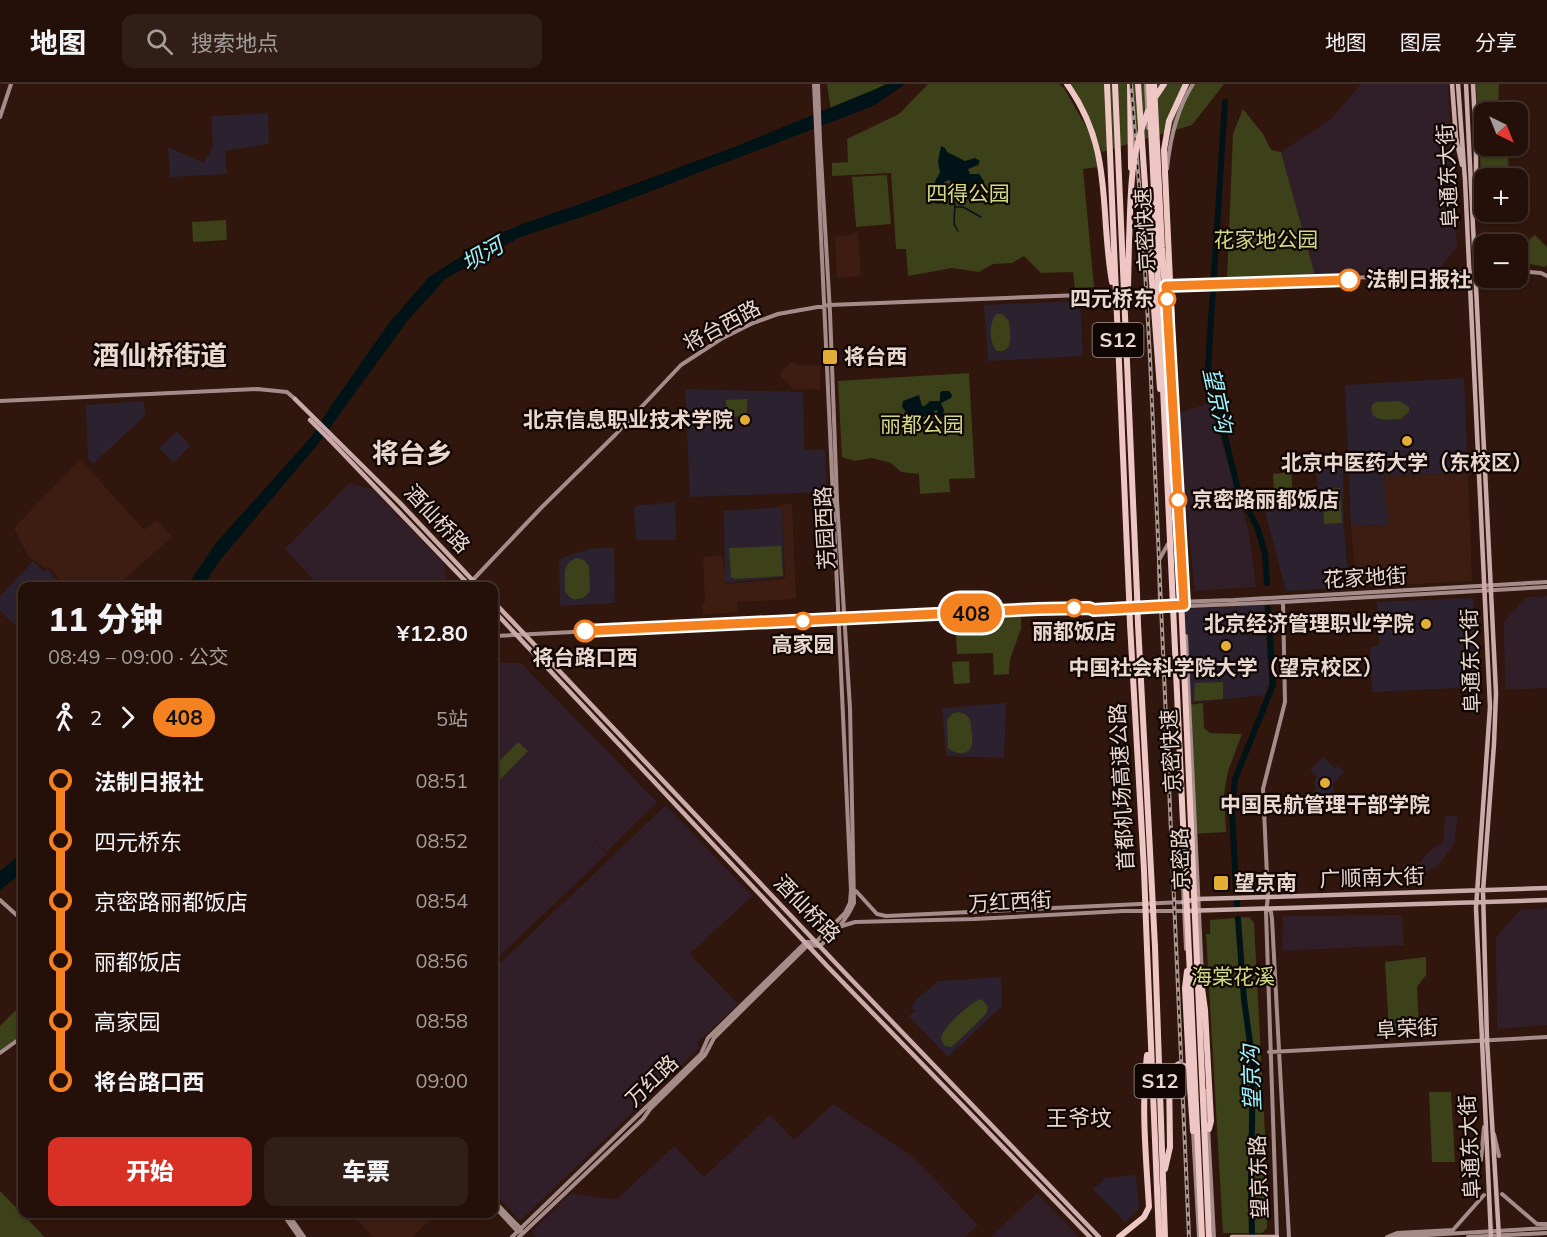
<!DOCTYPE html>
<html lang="zh">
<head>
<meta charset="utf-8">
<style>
	:root { --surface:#241009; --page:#301e17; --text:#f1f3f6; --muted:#a39d9c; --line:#41302a; --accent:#d93025 }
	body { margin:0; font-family:Mulish,"Noto Sans SC",sans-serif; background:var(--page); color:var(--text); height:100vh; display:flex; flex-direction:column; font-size:22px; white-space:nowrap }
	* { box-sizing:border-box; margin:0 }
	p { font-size:20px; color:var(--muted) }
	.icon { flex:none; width:33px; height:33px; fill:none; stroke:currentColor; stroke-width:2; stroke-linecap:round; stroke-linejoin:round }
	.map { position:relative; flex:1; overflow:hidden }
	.details { position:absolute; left:18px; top:498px; width:480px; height:636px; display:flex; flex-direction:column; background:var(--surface); border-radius:12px; box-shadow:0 2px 4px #0004,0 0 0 2px var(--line) }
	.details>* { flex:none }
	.badge { padding:0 12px; border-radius:20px; font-size:21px; line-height:39px }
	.needle { width:39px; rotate:137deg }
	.tools { position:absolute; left:1474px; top:18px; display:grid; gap:12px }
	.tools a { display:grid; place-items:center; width:54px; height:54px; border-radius:12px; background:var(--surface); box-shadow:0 2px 4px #0004,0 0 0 2px var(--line); font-size:30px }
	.map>.badge { position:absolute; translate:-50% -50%; box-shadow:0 0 0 3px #fff }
	.legs { display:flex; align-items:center; gap:9px; height:66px; padding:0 30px; font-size:20px }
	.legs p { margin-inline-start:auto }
	.overview { display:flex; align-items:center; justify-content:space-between; height:102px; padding:0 30px }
	h1 { font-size:33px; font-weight:800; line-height:45px }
	.cta { display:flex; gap:12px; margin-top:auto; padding:12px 30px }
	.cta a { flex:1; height:69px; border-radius:12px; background:var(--accent); color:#fff; font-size:24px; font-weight:800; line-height:69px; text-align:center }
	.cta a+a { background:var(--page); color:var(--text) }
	ul { padding:0 30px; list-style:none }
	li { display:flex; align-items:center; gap:21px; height:60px; font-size:22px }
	li i { display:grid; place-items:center; width:9px; height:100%; margin:0 8px; background:currentColor }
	li i::after { content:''; width:15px; height:15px; margin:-8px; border:4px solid; border-radius:50%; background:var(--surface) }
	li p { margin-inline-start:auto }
	li:first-child i { background:linear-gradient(#0000 50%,currentColor 0) }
	li:last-child i { background:linear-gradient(currentColor 50%,#0000 0) }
	header { display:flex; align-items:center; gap:36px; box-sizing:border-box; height:84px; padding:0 30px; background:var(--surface); border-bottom:2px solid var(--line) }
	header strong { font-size:28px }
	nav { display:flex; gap:33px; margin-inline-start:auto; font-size:21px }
	.search { width:420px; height:54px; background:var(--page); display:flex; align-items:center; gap:15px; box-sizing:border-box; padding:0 21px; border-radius:12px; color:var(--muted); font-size:22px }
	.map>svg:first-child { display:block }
	.commercial { fill:#301f29 }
	.built { fill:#3d1d11 }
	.education { fill:#2c212e }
	.green { fill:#3c4119 }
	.water { fill:#001316 }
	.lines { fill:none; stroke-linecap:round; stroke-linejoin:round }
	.stream { stroke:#001316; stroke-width:1.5 }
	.river { stroke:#001316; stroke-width:6 }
	.secondary { stroke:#a58c8a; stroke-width:4 }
	.primary { stroke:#cbaba9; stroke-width:4.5 }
	.highway { stroke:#eec7c4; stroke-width:6 }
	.rail-casing { stroke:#ac978f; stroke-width:4 }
	.rail { stroke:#100603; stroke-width:1.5; stroke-dasharray:4.5; stroke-linecap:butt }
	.primary-bridge { stroke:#cbaba9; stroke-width:4.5 }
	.highway-bridge { stroke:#eec7c4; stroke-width:6 }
	.line-1-casing { stroke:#fff; stroke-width:14 }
	.line-1 { stroke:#f58220; stroke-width:9 }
	.stop-1-dot { fill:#fff; stroke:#f58220; stroke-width:3 }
	.poi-dot { fill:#e3ae35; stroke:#100603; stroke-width:2 }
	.labels { text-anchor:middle; stroke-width:4.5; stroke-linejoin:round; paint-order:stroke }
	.shield { fill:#100603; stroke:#a89892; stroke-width:1.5 }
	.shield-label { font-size:20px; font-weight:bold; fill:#e9d7d0 }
	.street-label { font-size:21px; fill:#e9d7d0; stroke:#100603 }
	.park-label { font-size:21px; fill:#cfdb84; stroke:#100603 }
	.stop-label { font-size:21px; font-weight:bold; fill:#e9d7d0; stroke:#100603 }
	.poi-label { font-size:21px; font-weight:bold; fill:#e9d7d0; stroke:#100603 }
	.water-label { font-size:22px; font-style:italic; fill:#99f4ff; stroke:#100603 }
	.neighbourhood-label { font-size:22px; fill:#e9d7d0; stroke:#100603 }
	.district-label { font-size:27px; font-weight:bold; fill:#e9d7d0; stroke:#100603 }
</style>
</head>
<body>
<header>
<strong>地图</strong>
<div class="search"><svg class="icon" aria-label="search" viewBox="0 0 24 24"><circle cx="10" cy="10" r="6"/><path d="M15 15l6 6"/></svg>搜索地点</div>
<nav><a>地图</a><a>图层</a><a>分享</a></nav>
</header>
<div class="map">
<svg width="1547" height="1153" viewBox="0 0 1547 1153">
	<rect width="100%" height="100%" fill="#30160c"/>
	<path class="commercial" d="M1361 0H1448L1457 163 1439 185 1315 191 1281 68 1331 35Z
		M1210 319 1249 448 1256 503 1195 507 1176 330Z
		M349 399 373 405 445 481 446 498 440 502H319L285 465Z
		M1547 512V604L1505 606 1504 538 1526 513Z
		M494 579H521L657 718 606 768 559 719 607 770 494 877Z
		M666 721 752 812 690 870 738 920 697 959 699 964 520 1137 494 1109V885Z
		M1445 732H1458L1454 760 1439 781 1431 786 1420 790 1404 791 1403 780 1419 779 1430 767 1443 758Z
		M1547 824V941L1497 945 1496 853 1521 825Z
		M1402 831 1404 861 1282 867 1283 832Z
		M833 1020 912 1072 978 1141 965 1153H536L531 1148 571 1109 616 1116 674 1062 704 1093 770 1031 794 1056Z
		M1037 1109 1079 1153H991Z"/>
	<path class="built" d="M858 148 861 192 837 194 835 152 852 151V149Z
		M791 278 799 281H820V305L794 306 779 290Z
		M80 375 144 446 157 436 172 453 116 502H66L48 482 45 484 28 472 14 444Z
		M1468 389 1472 497 1356 503 1351 442 1387 441 1384 392Z
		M792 419 796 515 737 518V528L703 531 702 520 705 519 703 473 722 471 726 500 785 495 782 421Z
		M351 1130H437L412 1153H373Z"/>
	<path class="education" d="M268 29 269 60 225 67 227 90 170 93 168 63 204 79 213 63 211 32Z
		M1080 217 1083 272 988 277 984 221Z
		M1464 294 1468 389 1384 392 1388 441 1351 442 1345 301Z
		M685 305 803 308 804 366 825 365 827 408 690 413Z
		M144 317 145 332 93 380 88 374 86 321Z
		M177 347 190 362 174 379 159 364Z
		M1343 377 1344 446 1349 503 1286 507 1264 423 1318 417 1316 378Z
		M675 418 676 456H636L634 422Z
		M782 423 784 493 725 499 724 427Z
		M614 463 615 519 560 522 559 475 589 465Z
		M33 477 44 488 48 485 62 502H22V539L18 544 0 527V512Z
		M1473 514 1477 603 1372 608 1370 564 1379 561 1377 518Z
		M1264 521 1269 599 1265 611 1188 619 1183 525Z
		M1006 619 1004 674 946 672 942 624Z
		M1323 673 1334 684 1339 682 1344 688 1333 700 1334 720 1316 722 1315 697 1317 692 1310 686Z
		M1001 893 1002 922 948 973 909 932 915 927 911 924 915 917 938 897Z
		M1136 1091 1139 1125 1125 1138 1093 1105 1105 1094Z"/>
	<path class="green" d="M827 0H885L868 10 831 27Z
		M928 0H1059L1064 4 1089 48 1099 83 1083 85 1094 203 1075 205 1073 188 1041 189 1024 172 1012 179 993 180 979 188 952 184 908 192 906 165H896L891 89 832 92V79L848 78 847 55 899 30Z
		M1071 0H1224L1192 41 1102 68Z
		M1476 0H1499L1498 28H1485V56H1478Z
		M1243 25 1263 50 1271 66 1281 68 1315 191 1227 196 1233 50Z
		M1508 68 1509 94H1485V113H1482L1480 71 1481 69Z
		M887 91 891 140 856 143 852 93Z
		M226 136 227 156 193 158 192 138Z
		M1535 151 1547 163V181L1545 183 1525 179H1518V165Z
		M997 230H1002L1009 237C1010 249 1015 269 997 267 989 259 988 238 997 230Z
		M969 289 975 394 949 395 950 408 920 410 919 390 901 388 891 379 872 374 854 377 842 373 838 297Z
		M747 315V332L726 333V316Z
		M1400 317 1409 323V328L1401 335C1389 335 1368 340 1372 321L1376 318Z
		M1291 388 1293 409 1274 410 1273 390Z
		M1340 404 1342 439 1324 440 1323 405Z
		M781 462 783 492 735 495 731 493 729 464Z
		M577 474 584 476 589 482 590 506C586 514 581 516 572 515L565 508C565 494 561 479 577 474Z
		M1021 533V545L1010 575 1009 590 994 591 993 569 957 570 955 536Z
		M969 577 970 599 954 600 952 578Z
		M1223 598V615L1194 617 1195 599Z
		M1203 619 1204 644 1210 649 1242 650 1228 687 1224 710 1226 748 1192 750 1188 621Z
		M958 628 965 630 970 635C971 643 973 653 972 660 969 673 955 670 948 664L947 636 952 630Z
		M518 658 528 667 494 702V683Z
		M1249 833 1254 839 1267 1089V1144L1262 1149H1223L1206 850H1210V836Z
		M1426 873V891L1417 903 1419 946 1389 948 1385 878Z
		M982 915 988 923 986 930 955 960 951 963 945 962 941 956C940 945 971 917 982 915Z
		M22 920V950L0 967V942Z
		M1429 1008H1451L1455 1078H1432Z
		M0 1107 40 1148 44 1153H0Z"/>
	<path class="water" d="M888 0H905L875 21 855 29 591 130 520 153 445 195 405 240 318 360 220 476 203 502H187L216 459 312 352 335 316 390 238 429 193 490 154 522 140 586 118 742 60Z
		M941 62 945 64 947 68 965 77 975 74 980 77 978 81 968 85 970 90H979L984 97 982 104 973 112H962L953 98 948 96 943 99 939 107 947 116C942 121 934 121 929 116L936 95 940 89 938 77Z
		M942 307H949L952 311 951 314 941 319 944 326 942 334H939L937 326 934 327 935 331 931 330 923 333 926 342 919 341 917 338 907 339 904 333 906 328 902 323 903 317 919 311 922 322H925L930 317H940V309Z
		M22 769V789L0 806V787Z"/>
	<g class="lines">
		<path class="stream" d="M955 119 954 140 958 147
			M955 123H963L981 133"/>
		<path class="river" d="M1225 18 1208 284 1238 406 1257 443 1265 469 1267 499
			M1236 806 1232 726 1235 695 1273 601 1268 524
			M1237 817V821
			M1238 835 1244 915 1253 981 1251 1096 1252 1153"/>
		<path class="secondary" d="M1146 0 1148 44
			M0 33 11 0
			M1167 85C1170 55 1177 25 1193 0
			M1518 187 1541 189 1547 192
			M1170 202 1485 188
			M0 317 257 305 287 308 295 315
			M468 501 540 425 615 351 681 281 721 255 753 239 778 230 829 221 1081 211
			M1160 518 1159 476 1168 460
			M1090 524 1094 521 1116 520 1234 516 1547 498
			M494 552 1038 525 1089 524 1094 526 1283 518 1547 503
			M1186 552 1202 892
			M1181 759 1186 865
			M856 807 877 830 886 832 1183 818
			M0 816 22 836
			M1267 823 1271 828 1272 835 1289 1153
			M842 842 855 838 974 835 1123 827H1184
			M1269 968 1547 953
			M0 969 22 953
			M1206 1007 1214 1153
			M1193 1047 1199 1153
			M1494 1050 1499 1072
			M1481 1076 1484 1043
			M1502 1110 1537 1140H1547
			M494 1117 521 1145V1147
			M494 1122 518 1148
			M283 1130 299 1153
			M288 1130 304 1153
			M512 1153 701 970 708 954 806 858H816L845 829 850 819 851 806 814 0
			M519 1153 643 1035 650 1025 705 971 714 954 808 861 820 862C834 849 846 837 854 819L850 624 837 416 830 228 820 57 818 0
			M1277 1153 1266 828 1268 813 1263 705 1285 618 1283 518
			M1387 1153 1397 1149 1453 1146 1484 1111
			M1393 1153 1547 1144
			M1468 1153 1547 1149"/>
		<path class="primary" d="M1452 0 1456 54 1462 81
			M1458 0 1465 96 1490 623 1476 824 1491 1153
			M1466 0 1496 609 1494 660 1483 807 1487 956 1499 1153
			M1473 0 1476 59V119L1474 126
			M295 315 400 419 478 502
			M329 355 470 502
			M494 518 847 891 1099 1153
			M494 527 828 883 1090 1153
			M1183 818 1198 815 1268 813 1547 804
			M1184 827 1547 816
			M1232 1153H1277"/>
		<path class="highway" d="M1067 0C1114 66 1099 124 1112 198
			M1107 0 1129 512
			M1115 0 1137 510
			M1130 0 1131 84
			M1138 0 1147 130 1154 154
			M1148 143 1150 171
			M1128 204 1129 158
			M1130 540 1144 786
			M1138 540 1151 786
			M1155 863 1165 1153
			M1147 865 1159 1153
			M1209 1000 1211 1037 1209 1045
			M1190 1003 1193 1047
			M1165 1085 1170 1063 1169 986 1179 980 1191 985
			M1119 1153 1144 1133 1149 1123C1146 1073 1141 1021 1147 971"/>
		<g class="rail-casing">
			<path id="rail" d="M1131 0 1143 150 1150 274 1189 1153"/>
		</g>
		<use href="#rail" class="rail"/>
		<path class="primary-bridge" d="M310 336 329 355"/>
		<path class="highway-bridge" d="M1149 0 1202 1153
			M1154 0 1162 164 1171 285 1209 1153
			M1156 12 1164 0
			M1129 158C1131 109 1129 74 1148 27
			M1150 171 1160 305
			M1172 240 1164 66 1169 37 1186 0
			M1137 510 1138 540
			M1129 512 1130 540
			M1144 786 1147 865
			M1151 786 1155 863
			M1187 887 1185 904 1190 1003
			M1200 890 1205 926 1209 1000"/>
	</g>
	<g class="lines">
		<g class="line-1-casing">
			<path id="line-1" d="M585 547 1038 525 1089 524 1094 526 1184 521 1166 202 1349 196"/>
		</g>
		<use href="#line-1" class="line-1"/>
	</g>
	<g class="stop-1-dot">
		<circle cx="1349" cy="196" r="10"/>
		<circle cx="1167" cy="215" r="8"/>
		<circle cx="1178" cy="416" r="8"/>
		<circle cx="1074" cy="524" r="8"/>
		<circle cx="803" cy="537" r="8"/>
		<circle cx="585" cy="547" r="10"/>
	</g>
	<g class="poi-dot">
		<rect x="822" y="265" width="16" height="16" rx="3"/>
		<circle cx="745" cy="336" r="6"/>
		<circle cx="1407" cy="357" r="6"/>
		<circle cx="1426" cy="540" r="6"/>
		<circle cx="1226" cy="562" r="6"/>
		<circle cx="1325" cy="699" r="6"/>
		<rect x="1213" y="791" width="16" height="16" rx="3"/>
	</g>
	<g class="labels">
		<g class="shield">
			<rect x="1092.5" y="239" width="51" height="34" rx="4.5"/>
			<rect x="1134.5" y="980" width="51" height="34" rx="4.5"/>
		</g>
		<g class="shield-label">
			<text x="1118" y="263">S12</text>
			<text x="1160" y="1004">S12</text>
		</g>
		<g class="street-label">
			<text transform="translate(1448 92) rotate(-93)" y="7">阜通东大街</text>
			<text transform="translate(1145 146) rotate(-93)" y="7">京密快速</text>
			<text transform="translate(722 242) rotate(-28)" y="7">将台西路</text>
			<text transform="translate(437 435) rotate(47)" y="7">酒仙桥路</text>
			<text transform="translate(825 444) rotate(-93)" y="7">芳园西路</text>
			<text transform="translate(1365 494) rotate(-3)" y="7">花家地街</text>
			<text transform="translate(1471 577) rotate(-92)" y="7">阜通东大街</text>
			<text transform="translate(1171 667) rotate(-93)" y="7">京密快速</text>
			<text transform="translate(1122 703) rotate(-93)" y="7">首都机场高速公路</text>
			<text transform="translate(1181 775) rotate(-92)" y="7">京密路</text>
			<text transform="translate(1372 794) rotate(-2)" y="7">广顺南大街</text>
			<text transform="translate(1010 818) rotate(-3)" y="7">万红西街</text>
			<text transform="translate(807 825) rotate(46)" y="7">酒仙桥路</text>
			<text transform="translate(1407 945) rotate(-3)" y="7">阜荣街</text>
			<text transform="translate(652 997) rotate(-44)" y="7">万红路</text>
			<text transform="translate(1470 1063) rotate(-93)" y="7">阜通东大街</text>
			<text transform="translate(1259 1093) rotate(-92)" y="7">望京东路</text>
		</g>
		<g class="park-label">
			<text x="968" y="117">四得公园</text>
			<text x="1266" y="163">花家地公园</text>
			<text x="922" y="348">丽都公园</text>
			<text x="1233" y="900">海棠花溪</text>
		</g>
		<g class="stop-label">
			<text x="1366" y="203" text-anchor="start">法制日报社</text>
			<text x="1154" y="222" text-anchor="end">四元桥东</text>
			<text x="1192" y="423" text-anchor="start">京密路丽都饭店</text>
			<text x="1074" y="555">丽都饭店</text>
			<text x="803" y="568">高家园</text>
			<text x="585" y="581">将台路口西</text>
		</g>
		<g class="poi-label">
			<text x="844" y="280" text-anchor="start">将台西</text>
			<text x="733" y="343" text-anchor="end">北京信息职业技术学院</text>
			<text x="1407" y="386">北京中医药大学（东校区）</text>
			<text x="1414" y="547" text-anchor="end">北京经济管理职业学院</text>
			<text x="1226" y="591">中国社会科学院大学（望京校区）</text>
			<text x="1325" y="728">中国民航管理干部学院</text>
			<text x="1234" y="806" text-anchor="start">望京南</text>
		</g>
		<g class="water-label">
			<text transform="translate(482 170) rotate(-30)" y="8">坝河</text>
			<text transform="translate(1218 316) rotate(78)" y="8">望京沟</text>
			<text transform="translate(1251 994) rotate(-92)" y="8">望京沟</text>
		</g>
		<g class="neighbourhood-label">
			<text x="1079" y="1042">王爷坟</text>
		</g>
		<g class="district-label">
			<text x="160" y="281">酒仙桥街道</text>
			<text x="412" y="379">将台乡</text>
		</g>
	</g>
</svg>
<div class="tools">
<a><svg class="needle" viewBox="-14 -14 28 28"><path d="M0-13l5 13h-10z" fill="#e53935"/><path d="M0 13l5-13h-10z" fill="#a39d9c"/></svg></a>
<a>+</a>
<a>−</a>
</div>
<b class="badge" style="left:971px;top:529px;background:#f58220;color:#111">408</b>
<section class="details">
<div class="overview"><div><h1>11 分钟</h1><p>08:49 – 09:00 · 公交</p></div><b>¥12.80</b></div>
<div class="legs"><svg class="icon" aria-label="walk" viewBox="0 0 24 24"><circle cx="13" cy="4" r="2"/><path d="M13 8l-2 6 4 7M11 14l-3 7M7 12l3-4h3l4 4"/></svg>2<svg class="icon" aria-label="forward" viewBox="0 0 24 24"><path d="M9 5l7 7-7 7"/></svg><b class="badge" style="background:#f58220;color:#111">408</b><p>5站</p></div>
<ul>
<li><i style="color:#f58220"></i><b>法制日报社</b><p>08:51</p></li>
<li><i style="color:#f58220"></i><span>四元桥东</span><p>08:52</p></li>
<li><i style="color:#f58220"></i><span>京密路丽都饭店</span><p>08:54</p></li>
<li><i style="color:#f58220"></i><span>丽都饭店</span><p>08:56</p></li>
<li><i style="color:#f58220"></i><span>高家园</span><p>08:58</p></li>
<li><i style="color:#f58220"></i><b>将台路口西</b><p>09:00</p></li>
</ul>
<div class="cta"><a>开始</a><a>车票</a></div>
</section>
</div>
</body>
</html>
